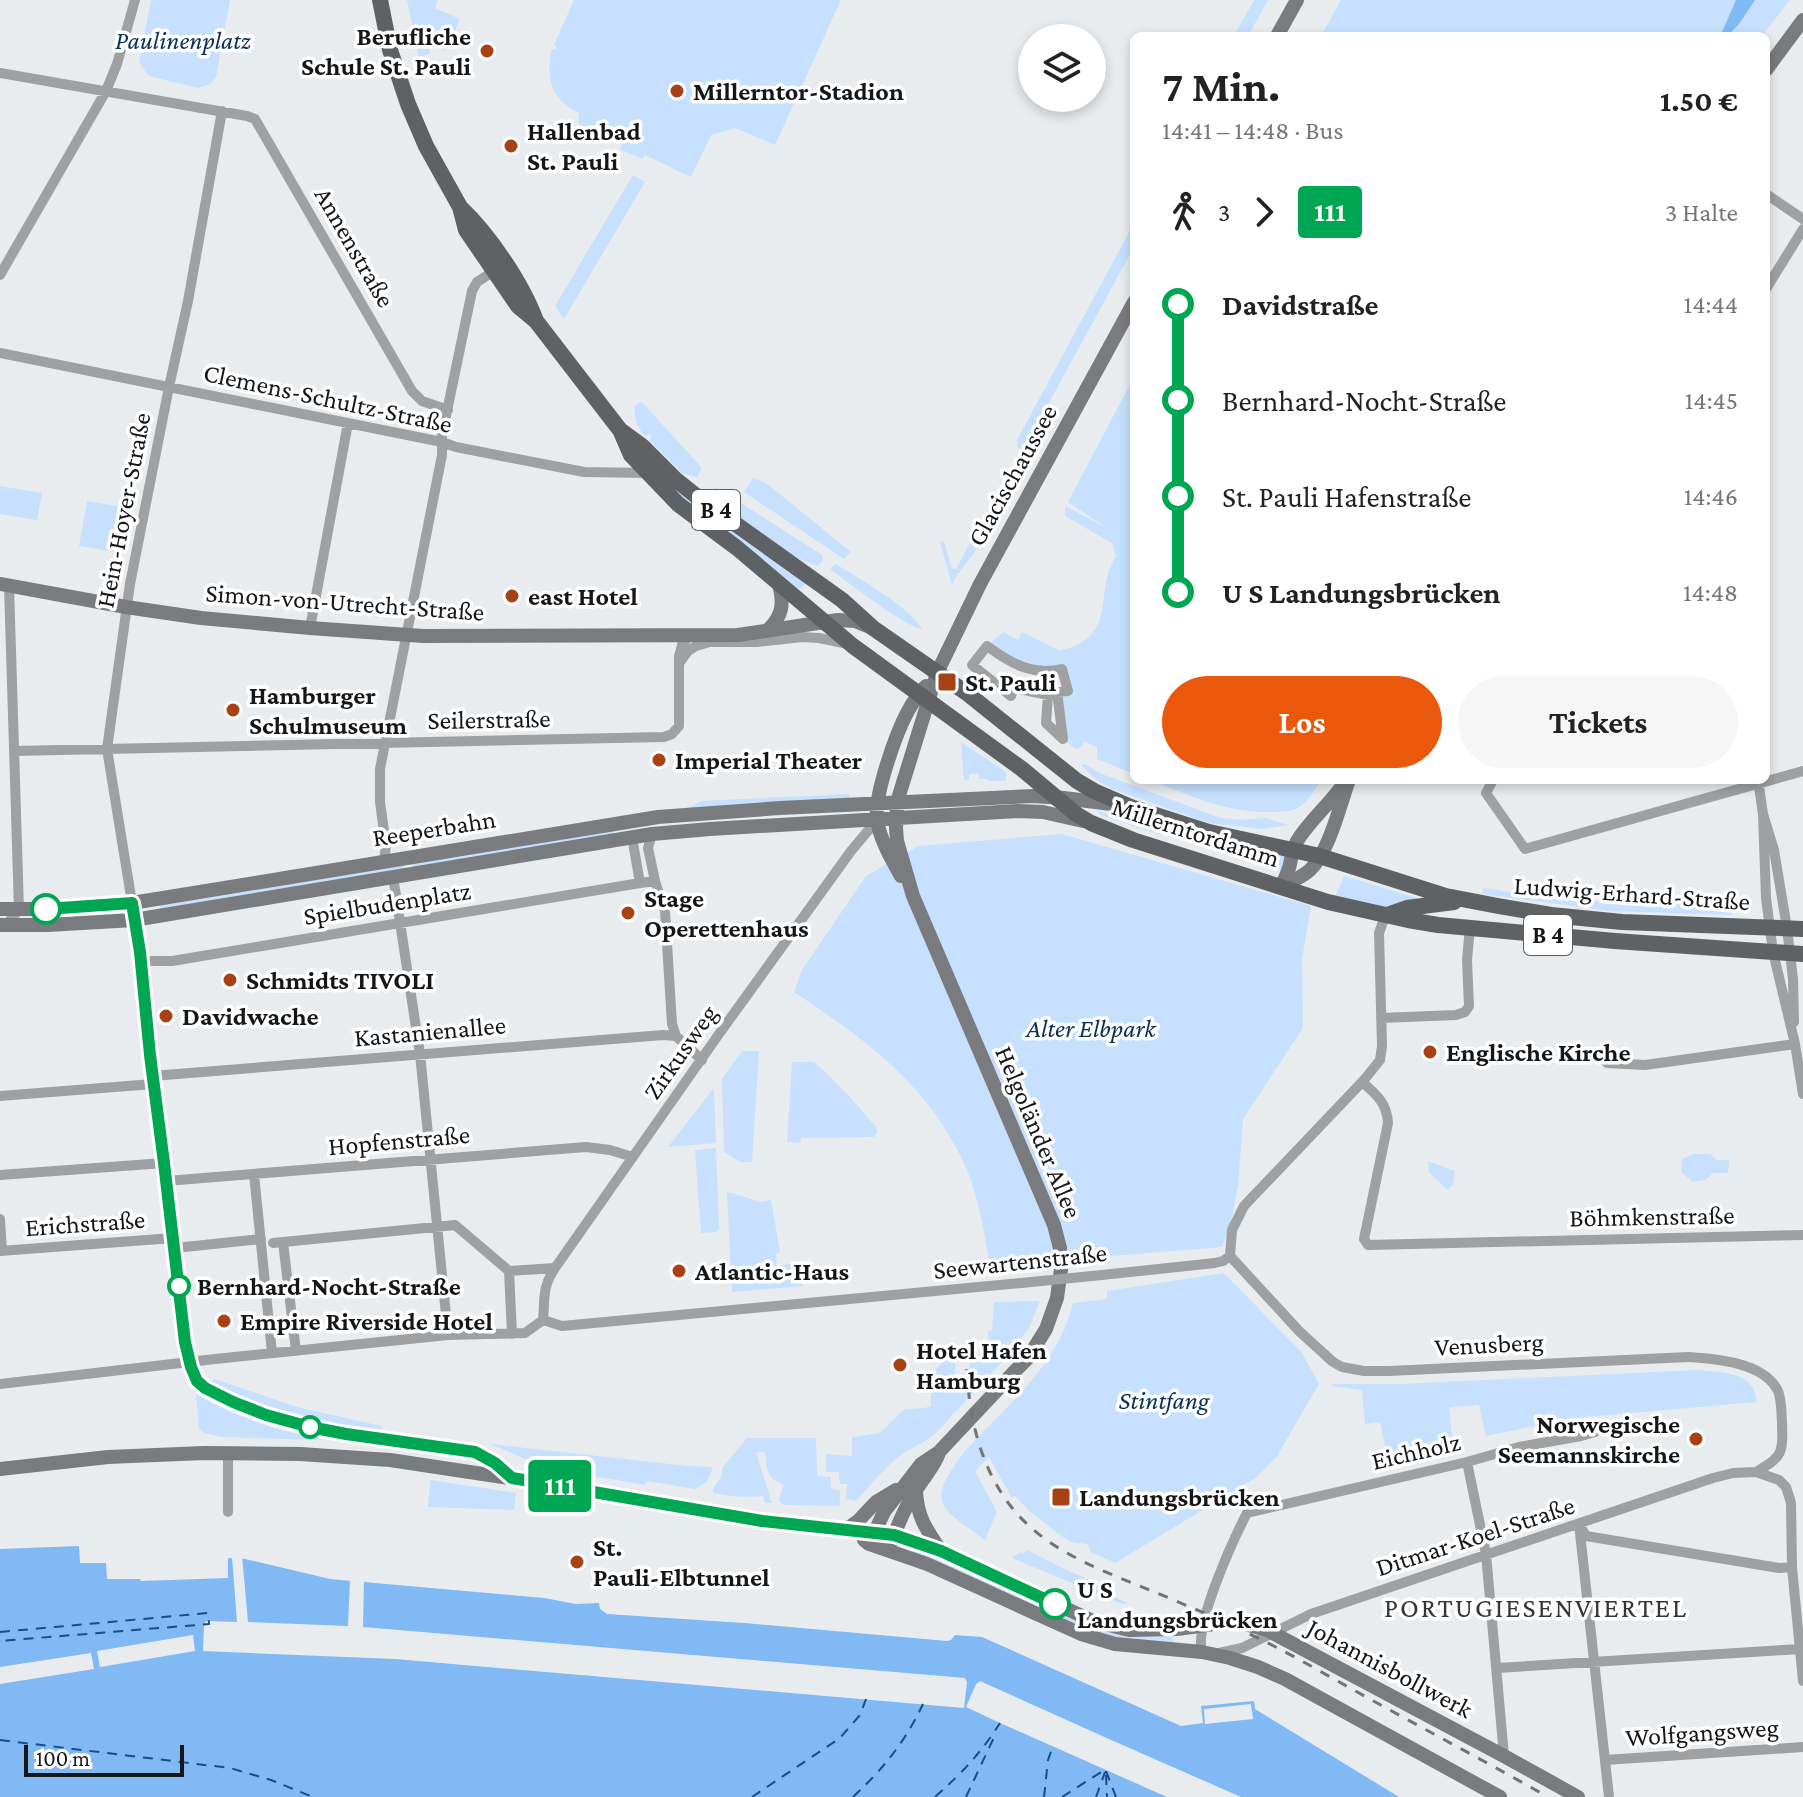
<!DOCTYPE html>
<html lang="de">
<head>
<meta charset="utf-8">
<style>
	:root { --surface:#fff; --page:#f6f6f6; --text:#222; --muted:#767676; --accent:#ea580c }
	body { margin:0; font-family:"Crimson Pro",serif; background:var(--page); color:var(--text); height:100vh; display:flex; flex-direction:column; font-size:30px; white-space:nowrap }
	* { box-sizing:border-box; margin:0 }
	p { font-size:26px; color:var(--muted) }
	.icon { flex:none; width:44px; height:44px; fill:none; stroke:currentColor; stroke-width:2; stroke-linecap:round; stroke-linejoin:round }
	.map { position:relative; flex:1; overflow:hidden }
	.side { position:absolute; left:1130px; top:32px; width:640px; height:752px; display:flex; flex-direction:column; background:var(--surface); border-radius:12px; box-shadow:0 4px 12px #0003 }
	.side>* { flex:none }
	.badge { padding:0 16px; border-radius:6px; font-size:28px; line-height:52px }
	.tools { position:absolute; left:1018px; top:24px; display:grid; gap:16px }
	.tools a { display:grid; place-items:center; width:88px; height:88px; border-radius:50%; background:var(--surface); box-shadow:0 4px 12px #0003; font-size:40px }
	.scale { position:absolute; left:24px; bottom:20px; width:160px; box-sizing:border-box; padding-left:8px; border:4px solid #151617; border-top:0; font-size:22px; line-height:28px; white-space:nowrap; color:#151617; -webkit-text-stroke:6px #fff; paint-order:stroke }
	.map>.badge { position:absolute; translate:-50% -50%; box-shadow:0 0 0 4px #fff }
	.legs { display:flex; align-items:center; gap:12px; height:88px; padding:0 32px; font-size:26px }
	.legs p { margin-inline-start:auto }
	.overview { display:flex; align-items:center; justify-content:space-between; height:136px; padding:0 32px }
	h1 { font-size:44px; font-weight:700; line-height:60px }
	.cta { display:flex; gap:16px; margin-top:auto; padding:16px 32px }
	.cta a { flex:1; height:92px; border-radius:48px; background:var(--accent); color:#fff; font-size:32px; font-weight:700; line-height:92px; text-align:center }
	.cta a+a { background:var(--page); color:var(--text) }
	ul { padding:0 32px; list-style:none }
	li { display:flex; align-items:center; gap:28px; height:96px; font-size:30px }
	li i { display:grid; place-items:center; width:12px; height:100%; margin:0 10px; background:currentColor }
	li i::after { content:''; width:20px; height:20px; margin:-10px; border:6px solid; border-radius:50%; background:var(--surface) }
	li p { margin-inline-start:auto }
	li:first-child i { background:linear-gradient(#0000 50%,currentColor 0) }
	li:last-child i { background:linear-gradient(currentColor 50%,#0000 0) }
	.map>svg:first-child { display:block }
	.green { fill:#c6e0fe }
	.water { fill:#81b9f5 }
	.pier { fill:#e8ecef }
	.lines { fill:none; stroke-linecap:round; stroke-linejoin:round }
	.ferry { stroke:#144f85; stroke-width:2; stroke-dasharray:10 8; stroke-linecap:butt }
	.street { stroke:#9ea0a1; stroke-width:10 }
	.secondary { stroke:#797b7e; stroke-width:14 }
	.primary { stroke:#5f6264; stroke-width:16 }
	.rail { stroke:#717475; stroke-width:3; stroke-dasharray:10 10; stroke-linecap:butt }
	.street-bridge { stroke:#9ea0a1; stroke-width:10 }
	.line-1-casing { stroke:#fff; stroke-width:18 }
	.line-1 { stroke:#00a651; stroke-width:12 }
	.poi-dot { fill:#a74215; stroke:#fff; stroke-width:3 }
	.stop-1-dot { fill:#fff; stroke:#00a651; stroke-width:4 }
	.labels { text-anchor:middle; stroke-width:7; stroke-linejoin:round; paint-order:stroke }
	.shield { fill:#fff; stroke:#5b5c5d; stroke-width:2 }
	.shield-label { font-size:24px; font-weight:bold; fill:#151617 }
	.poi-label { font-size:26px; font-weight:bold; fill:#151617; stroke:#fff; text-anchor:start }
	.park-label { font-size:26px; font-style:italic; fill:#083157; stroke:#fff }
	.street-label { font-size:26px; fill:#151617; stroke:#fff }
	.stop-label { font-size:26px; font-weight:bold; fill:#151617; stroke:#fff; text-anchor:start }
	.neighbourhood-label { font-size:28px; letter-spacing:2px; fill:#343639; stroke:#fff }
</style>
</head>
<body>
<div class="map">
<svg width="1803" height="1797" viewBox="0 0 1803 1797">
	<rect width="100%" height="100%" fill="#e8ecef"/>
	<path class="green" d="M151 0H230L216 77 210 84 198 88 149 76 139 62Z
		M407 0H438L435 8 460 19 454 33 446 31 442 40 449 44 445 51 442 44 429 46 430 54 419 57Z
		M574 0H841L775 145 735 128 711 135 691 177 645 155 642 159 620 149 622 144 579 125V113C551 100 545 77 552 49L556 50V46L554 45Z
		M1254 0H1268L1248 36H1234Z
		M1341 0H1790L1762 36H1321Z
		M633 175 645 182 564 319 555 306Z
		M1134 223V247L1022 452 1018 448 1017 440Z
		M1134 377V774L1097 759V747L1084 741 1081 747 1076 749 1063 739 1057 692 1067 690 1062 669 1044 672 987 646 1003 632 1018 640 1022 632 1060 651C1121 635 1092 594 1116 556L1112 543 1065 516V506L1107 528 1068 502Z
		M641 401 702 468 697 477 682 473 649 440 652 437 649 434 645 436C637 428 633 416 635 405Z
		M637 450 807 581 800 590 674 493Z
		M753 478 766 483 851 552 844 559 744 492Z
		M0 486 42 493 37 520 0 514Z
		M716 487 822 555 823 560 818 566 795 557 710 495Z
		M997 493 1006 494 978 547 959 573 956 574 957 575 952 585 940 542 944 541 952 569H956Z
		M87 501 128 508 120 553 79 546Z
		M836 564C859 579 909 606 922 629 903 626 850 583 831 570V568Z
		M961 742 1006 772V781H989L988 779H979V774H969V779L964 780Z
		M1085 764 1102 774 1221 818 1241 820 1265 818 1288 825 1263 829 1209 823 1115 790 1096 780 1081 765Z
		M1150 780H1321C1315 789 1310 799 1302 805 1292 813 1278 812 1265 812 1221 811 1191 796 1150 780Z
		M849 794V799L686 809 701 801Z
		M1098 811 1166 833 1286 857 1283 870 1214 846 1158 834 1100 815Z
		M613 829 614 834 413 868 412 862Z
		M1062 834 1311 906 1302 959 1303 1028 1243 1119 1238 1186 1231 1222 1222 1247 990 1266C984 1230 978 1192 962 1159 926 1083 862 1037 794 992L802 970 866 876 919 846Z
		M403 863 404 869 161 911 159 903Z
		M1344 876 1417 898 1418 903 1381 908 1335 897Z
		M1483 888 1559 899 1728 907 1731 909 1732 915 1610 911 1482 894Z
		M742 1051H759L752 1162H741L724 1152 722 1079Z
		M792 1062H814C838 1083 858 1105 878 1130L874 1137 801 1138 800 1143 787 1142Z
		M714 1088 716 1143 668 1147Z
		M716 1148 719 1229 716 1232 701 1233 695 1150Z
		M1694 1154H1710L1717 1160H1729L1728 1173H1713L1705 1180 1693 1182 1681 1172 1682 1159Z
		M1428 1161 1455 1171 1453 1184 1447 1190 1429 1172Z
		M732 1193 760 1202 771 1200 780 1252 776 1254 777 1266 796 1263 803 1286 732 1292 727 1193Z
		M1224 1273 1302 1353 1319 1384 1277 1456 1257 1477 1115 1563 1091 1552 1088 1544 1070 1542 1056 1532 1028 1510 1015 1496 1011 1497 989 1457 975 1471 997 1512 985 1540C938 1506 925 1504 965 1451 1007 1405 1058 1366 1073 1303L1107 1299V1291Z
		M1040 1301 1029 1328 1003 1361 933 1436C923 1443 914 1447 904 1453 886 1465 871 1485 856 1501L846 1499 847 1484H840L839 1472H826V1454L852 1456V1437L880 1433 903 1410 931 1407 930 1376 954 1349 956 1380 969 1368 970 1354 984 1355 985 1351H989L988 1331 992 1330 994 1302Z
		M1697 1370C1722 1373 1754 1370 1757 1402L1573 1418 1486 1436 1479 1405 1449 1407 1454 1452 1403 1463 1387 1456 1380 1422 1365 1424 1362 1390 1331 1386 1334 1384H1400Z
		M215 1379 297 1407 381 1426 380 1431C323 1421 261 1414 210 1382Z
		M196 1394C234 1418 281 1431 324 1440L222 1437 204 1433 199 1429Z
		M747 1438H816L817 1476 831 1477V1489L840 1490V1506L784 1505 780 1502 779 1498 784 1485C781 1483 778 1482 774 1480 766 1474 766 1461 765 1452L756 1453 772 1503H765L763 1496C747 1498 729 1496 713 1493V1489L721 1477 723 1467Z
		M490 1444 688 1466 713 1467 707 1482 695 1489 648 1481 644 1485 548 1468Z
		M430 1480 516 1493 514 1510 428 1507Z
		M912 1549 1099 1631 1128 1636H1173V1644L1127 1640 1098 1634 912 1553Z
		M1027 1550 1071 1572 1108 1588V1594L1128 1603 1122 1604 1012 1558 1020 1552 1022 1554Z"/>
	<path class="water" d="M1736 0H1755L1739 24 1729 34 1722 32Z
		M79 1546 80 1563H106L107 1579H140L141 1581 228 1578V1558L245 1559 330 1579 544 1598 576 1604 599 1603 600 1609 607 1614 744 1623 947 1641 951 1640 955 1635 982 1637 1181 1726 1203 1723 1201 1706 1254 1701 1255 1709 1399 1797H0V1549Z"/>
	<path class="pier" d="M242 1556 248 1622 348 1626 350 1579 364 1580 363 1627 965 1678 967 1682 964 1708 395 1659 203 1651 204 1625 206 1621 237 1622 232 1557Z
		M193 1635 195 1651 100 1667 97 1651Z
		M91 1653 94 1669 0 1684V1667Z
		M980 1681 1109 1739 1241 1797H1167L1000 1723 966 1707 976 1684Z
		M1251 1704 1253 1719 1205 1724 1204 1709Z"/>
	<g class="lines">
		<path class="ferry" d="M0 1632 208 1613 209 1624 0 1641
			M0 1740 230 1768 271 1780 313 1797
			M1106 1771 1116 1797
			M1106 1775 1107 1797
			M752 1797 840 1738 860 1715 866 1699
			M853 1797C884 1768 905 1742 923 1704
			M935 1797C962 1773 981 1753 1000 1723
			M966 1797 996 1733
			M1044 1797 1048 1760 1053 1746
			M1062 1797 1106 1769
			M1096 1797 1105 1772"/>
		<path class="street" d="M0 73 247 116 255 119 412 391 422 401 448 410
			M222 111 188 301 169 387 130 584 107 749 140 952 150 1055 189 1362C191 1369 194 1378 200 1384 210 1395 230 1401 244 1406 319 1435 397 1438 475 1452L489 1458 511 1477
			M1766 194 1803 219
			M0 275 106 91 117 64 135 0
			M1766 289 1803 229
			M0 353 442 442 456 447 584 472 647 473
			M310 628 348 423
			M987 646C1010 663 1032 676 1062 669L1068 691 1057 692 1063 739 1046 723 1048 695 1014 688 1011 696 972 665Z
			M680 662 688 651 696 646 710 642H756L802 637 819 638 848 644
			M14 751 664 737 672 734 679 726V656L682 645 689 636
			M1493 780 1486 793 1525 849 1803 771
			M1758 780 1763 814 1774 850 1787 928 1793 979 1794 1022
			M1763 814 1766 898 1773 952 1795 1044 1803 1094
			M632 837 640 883 655 881 648 848 652 834
			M384 861 386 846 380 802V769L442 455V435L472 291 477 282 497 269
			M393 876 420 1054 448 1335
			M655 881 665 911 672 1024 676 1036
			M6 925 19 910 9 586
			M140 961H172L640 883
			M1381 1018 1456 1015 1465 1012 1469 1006 1467 960 1470 927
			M1607 1063 1645 1065 1795 1044
			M152 1076 663 1035 676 1036 702 1060
			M1362 1082C1376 1094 1387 1103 1388 1123L1364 1239 1368 1245 1803 1235
			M0 1096 153 1084
			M254 1174 272 1353
			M0 1175 164 1163
			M166 1181 586 1147 610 1150 633 1157
			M0 1219 2 1251
			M283 1242 296 1351
			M273 1243 455 1225 509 1271 555 1268
			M175 1248 261 1239
			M0 1251 173 1238
			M1230 1256 1299 1331 1333 1362 1342 1367 1364 1371H1389L1688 1357C1716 1359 1764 1362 1778 1391 1782 1401 1781 1412 1782 1422 1783 1454 1783 1456 1756 1472
			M1230 1256 1232 1230 1244 1206 1364 1080 1380 1060 1382 1046 1379 933 1385 916
			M509 1271 512 1334
			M1102 1275 1215 1263 1223 1261 1230 1256
			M543 1320C545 1298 542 1287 555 1268L719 1034 851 851 877 820
			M543 1320 562 1326 1021 1283
			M0 1384 215 1359 448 1335 525 1333 543 1320
			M228 1452V1512
			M1467 1462 1486 1554 1504 1756
			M1579 1524 1609 1797
			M1580 1526 1586 1536 1779 1568 1792 1567
			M1202 1652C1194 1625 1233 1540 1247 1513L1467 1462 1519 1447 1581 1436 1595 1432
			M1219 1653 1242 1648 1311 1614 1713 1478 1733 1473 1756 1472 1779 1480 1786 1487 1791 1503 1792 1567 1803 1681
			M1497 1668 1800 1649
			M1605 1760 1803 1747"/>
		<path class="secondary" d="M1277 36 1297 0
			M1766 70 1803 20
			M0 584 126 607 201 618 310 628 423 636 738 635 838 620 855 621 870 627
			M767 631C783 616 784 604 779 584
			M901 876C892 860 879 838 877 819 874 795 896 733 908 711 913 702 919 693 926 686
			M1281 886C1291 882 1302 877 1310 870 1329 852 1340 805 1349 780
			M1281 886C1284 881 1287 874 1289 868 1292 859 1291 851 1296 843 1308 822 1328 806 1342 786
			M0 909H53L132 903 658 817 780 808 1033 796 1064 798 1119 805
			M0 925H48L134 920 652 834 710 829 1018 811 1043 812 1083 821
			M0 1469 108 1457 204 1453 300 1454 390 1460 522 1480 762 1521 894 1535 941 1551 1093 1621 1129 1630 1177 1629 1221 1623 1245 1624 1267 1630 1504 1756 1578 1797
			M916 1490C917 1517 926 1529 941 1551
			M847 1529 859 1520 876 1502 896 1490
			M864 1540 869 1544 927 1564 1081 1634 1115 1644 1202 1652 1230 1658 1258 1667 1285 1679 1500 1797
			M891 1543C898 1524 905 1507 916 1490 924 1477 934 1467 939 1453
			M869 1544 884 1512 921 1464 939 1452 1013 1373 1028 1358 1046 1329 1057 1298 1061 1269 1060 1248 1054 1225 913 896 897 841 896 828 897 802 937 673 980 584 1134 302"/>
		<path class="primary" d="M380 0 390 50 408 104 426 146 460 207 466 230 518 306 536 321 620 430 642 446 675 479 695 495 842 600 873 628 968 694 1077 781 1094 791 1131 807 1209 832 1320 856 1446 896 1498 906 1551 915 1622 922 1803 929
			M461 208C489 234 523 285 536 321
			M621 432 631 455 678 504 737 548 853 646 1022 769 1076 814 1091 823 1133 840 1328 902 1408 920 1438 925 1615 941 1803 954
			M1387 915 1407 908 1454 902"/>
		<path class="rail" d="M966 1349C967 1406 976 1463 1013 1509 1049 1553 1106 1572 1157 1593 1193 1608 1228 1623 1262 1640 1302 1660 1340 1683 1379 1704 1435 1735 1492 1765 1548 1797"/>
		<path class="street-bridge" d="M1021 1283 1102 1275"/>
	</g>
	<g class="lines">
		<g class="line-1-casing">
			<path id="line-1" d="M46 909 132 903 140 952 150 1055 164 1163 185 1342 191 1367 197 1381 205 1388 233 1402 266 1415 310 1427 346 1434 475 1452 495 1463 512 1478 762 1521 894 1535 941 1551 1055 1604"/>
		</g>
		<use href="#line-1" class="line-1"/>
	</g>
	<g class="poi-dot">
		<circle cx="487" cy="51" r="8"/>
		<circle cx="677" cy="91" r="8"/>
		<circle cx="511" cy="146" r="8"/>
		<circle cx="512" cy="596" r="8"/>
		<rect x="937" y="672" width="20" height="20" rx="4"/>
		<circle cx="233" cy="710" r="8"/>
		<circle cx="659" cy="760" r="8"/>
		<circle cx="628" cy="913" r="8"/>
		<circle cx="230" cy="980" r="8"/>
		<circle cx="166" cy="1016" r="8"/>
		<circle cx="1430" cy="1052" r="8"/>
		<circle cx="679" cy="1271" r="8"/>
		<circle cx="224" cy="1321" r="8"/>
		<circle cx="900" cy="1365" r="8"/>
		<circle cx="1696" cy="1439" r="8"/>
		<rect x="1051" y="1487" width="20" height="20" rx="4"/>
		<circle cx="577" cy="1562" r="8"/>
	</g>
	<g class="stop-1-dot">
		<circle cx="46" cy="909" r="14"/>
		<circle cx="179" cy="1286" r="10"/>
		<circle cx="310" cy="1427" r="10"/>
		<circle cx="1055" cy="1604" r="14"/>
	</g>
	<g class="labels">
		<g class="shield">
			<rect x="692" y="490" width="48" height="40" rx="6"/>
			<rect x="1524" y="915" width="48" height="40" rx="6"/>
		</g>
		<g class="shield-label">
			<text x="716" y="518">B 4</text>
			<text x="1548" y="943">B 4</text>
		</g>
		<g class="poi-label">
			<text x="471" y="45" text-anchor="end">Berufliche<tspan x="471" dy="30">Schule St. Pauli</tspan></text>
			<text x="693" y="100">Millerntor-Stadion</text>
			<text x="527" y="140">Hallenbad<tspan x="527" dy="30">St. Pauli</tspan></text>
			<text x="528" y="605">east Hotel</text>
			<text x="965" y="691">St. Pauli</text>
			<text x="249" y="704">Hamburger<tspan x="249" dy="30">Schulmuseum</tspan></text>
			<text x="675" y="769">Imperial Theater</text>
			<text x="644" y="907">Stage<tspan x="644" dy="30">Operettenhaus</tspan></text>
			<text x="246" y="989">Schmidts TIVOLI</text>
			<text x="182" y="1025">Davidwache</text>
			<text x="1446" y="1061">Englische Kirche</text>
			<text x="695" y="1280">Atlantic-Haus</text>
			<text x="240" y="1330">Empire Riverside Hotel</text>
			<text x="916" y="1359">Hotel Hafen<tspan x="916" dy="30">Hamburg</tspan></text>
			<text x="1680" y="1433" text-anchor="end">Norwegische<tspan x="1680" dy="30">Seemannskirche</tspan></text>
			<text x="1079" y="1506">Landungsbrücken</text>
			<text x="593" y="1556">St.<tspan x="593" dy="30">Pauli-Elbtunnel</tspan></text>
		</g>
		<g class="park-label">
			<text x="183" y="49">Paulinenplatz</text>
			<text x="1091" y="1037">Alter Elbpark</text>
			<text x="1164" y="1409">Stintfang</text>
		</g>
		<g class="street-label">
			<text transform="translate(355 247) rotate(60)" y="9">Annenstraße</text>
			<text transform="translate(328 398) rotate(12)" y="9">Clemens-Schultz-Straße</text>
			<text transform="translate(1012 475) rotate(-61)" y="9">Glacischaussee</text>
			<text transform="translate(123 510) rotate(-79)" y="9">Hein-Hoyer-Straße</text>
			<text transform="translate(345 602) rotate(4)" y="9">Simon-von-Utrecht-Straße</text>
			<text transform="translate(489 719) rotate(-1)" y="9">Seilerstraße</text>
			<text transform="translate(434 828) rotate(-9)" y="9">Reeperbahn</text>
			<text transform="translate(1196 832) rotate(18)" y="9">Millerntordamm</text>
			<text transform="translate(1632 893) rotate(4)" y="9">Ludwig-Erhard-Straße</text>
			<text transform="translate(387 903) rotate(-9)" y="9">Spielbudenplatz</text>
			<text transform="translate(430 1031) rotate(-5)" y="9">Kastanienallee</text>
			<text transform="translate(680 1052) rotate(-55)" y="9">Zirkusweg</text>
			<text transform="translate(1039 1132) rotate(67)" y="9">Helgoländer Allee</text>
			<text transform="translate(399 1140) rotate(-5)" y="9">Hopfenstraße</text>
			<text transform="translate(1652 1216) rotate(-1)" y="9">Böhmkenstraße</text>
			<text transform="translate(85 1223) rotate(-4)" y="9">Erichstraße</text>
			<text transform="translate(1020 1261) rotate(-6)" y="9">Seewartenstraße</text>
			<text transform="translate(1489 1344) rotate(-3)" y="9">Venusberg</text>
			<text transform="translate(1416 1451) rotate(-13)" y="9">Eichholz</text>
			<text transform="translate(1475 1536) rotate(-18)" y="9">Ditmar-Koel-Straße</text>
			<text transform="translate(1390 1668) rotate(28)" y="9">Johannisbollwerk</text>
			<text transform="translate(1702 1732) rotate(-4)" y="9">Wolfgangsweg</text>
		</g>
		<g class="stop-label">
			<text x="197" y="1295">Bernhard-Nocht-Straße</text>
			<text x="1077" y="1598">U S<tspan x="1077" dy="30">Landungsbrücken</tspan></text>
		</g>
		<g class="neighbourhood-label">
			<text x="1536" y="1617">PORTUGIESENVIERTEL</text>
		</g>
	</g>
</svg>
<div class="tools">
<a><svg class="icon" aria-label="layers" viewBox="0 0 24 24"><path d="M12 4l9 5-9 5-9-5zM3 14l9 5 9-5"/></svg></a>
</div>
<div class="scale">100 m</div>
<b class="badge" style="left:560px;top:1486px;background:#00a651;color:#fff">111</b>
<section class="side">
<div class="overview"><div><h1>7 Min.</h1><p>14:41 – 14:48 · Bus</p></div><b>1.50 €</b></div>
<div class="legs"><svg class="icon" aria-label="walk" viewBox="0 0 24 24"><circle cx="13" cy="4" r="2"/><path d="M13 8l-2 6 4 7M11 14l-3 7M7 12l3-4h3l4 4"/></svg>3<svg class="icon" aria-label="forward" viewBox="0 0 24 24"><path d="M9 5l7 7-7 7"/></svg><b class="badge" style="background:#00a651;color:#fff">111</b><p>3 Halte</p></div>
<ul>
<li><i style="color:#00a651"></i><b>Davidstraße</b><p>14:44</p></li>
<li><i style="color:#00a651"></i><span>Bernhard-Nocht-Straße</span><p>14:45</p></li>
<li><i style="color:#00a651"></i><span>St. Pauli Hafenstraße</span><p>14:46</p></li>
<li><i style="color:#00a651"></i><b>U S Landungsbrücken</b><p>14:48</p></li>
</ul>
<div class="cta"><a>Los</a><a>Tickets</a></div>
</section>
</div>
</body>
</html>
